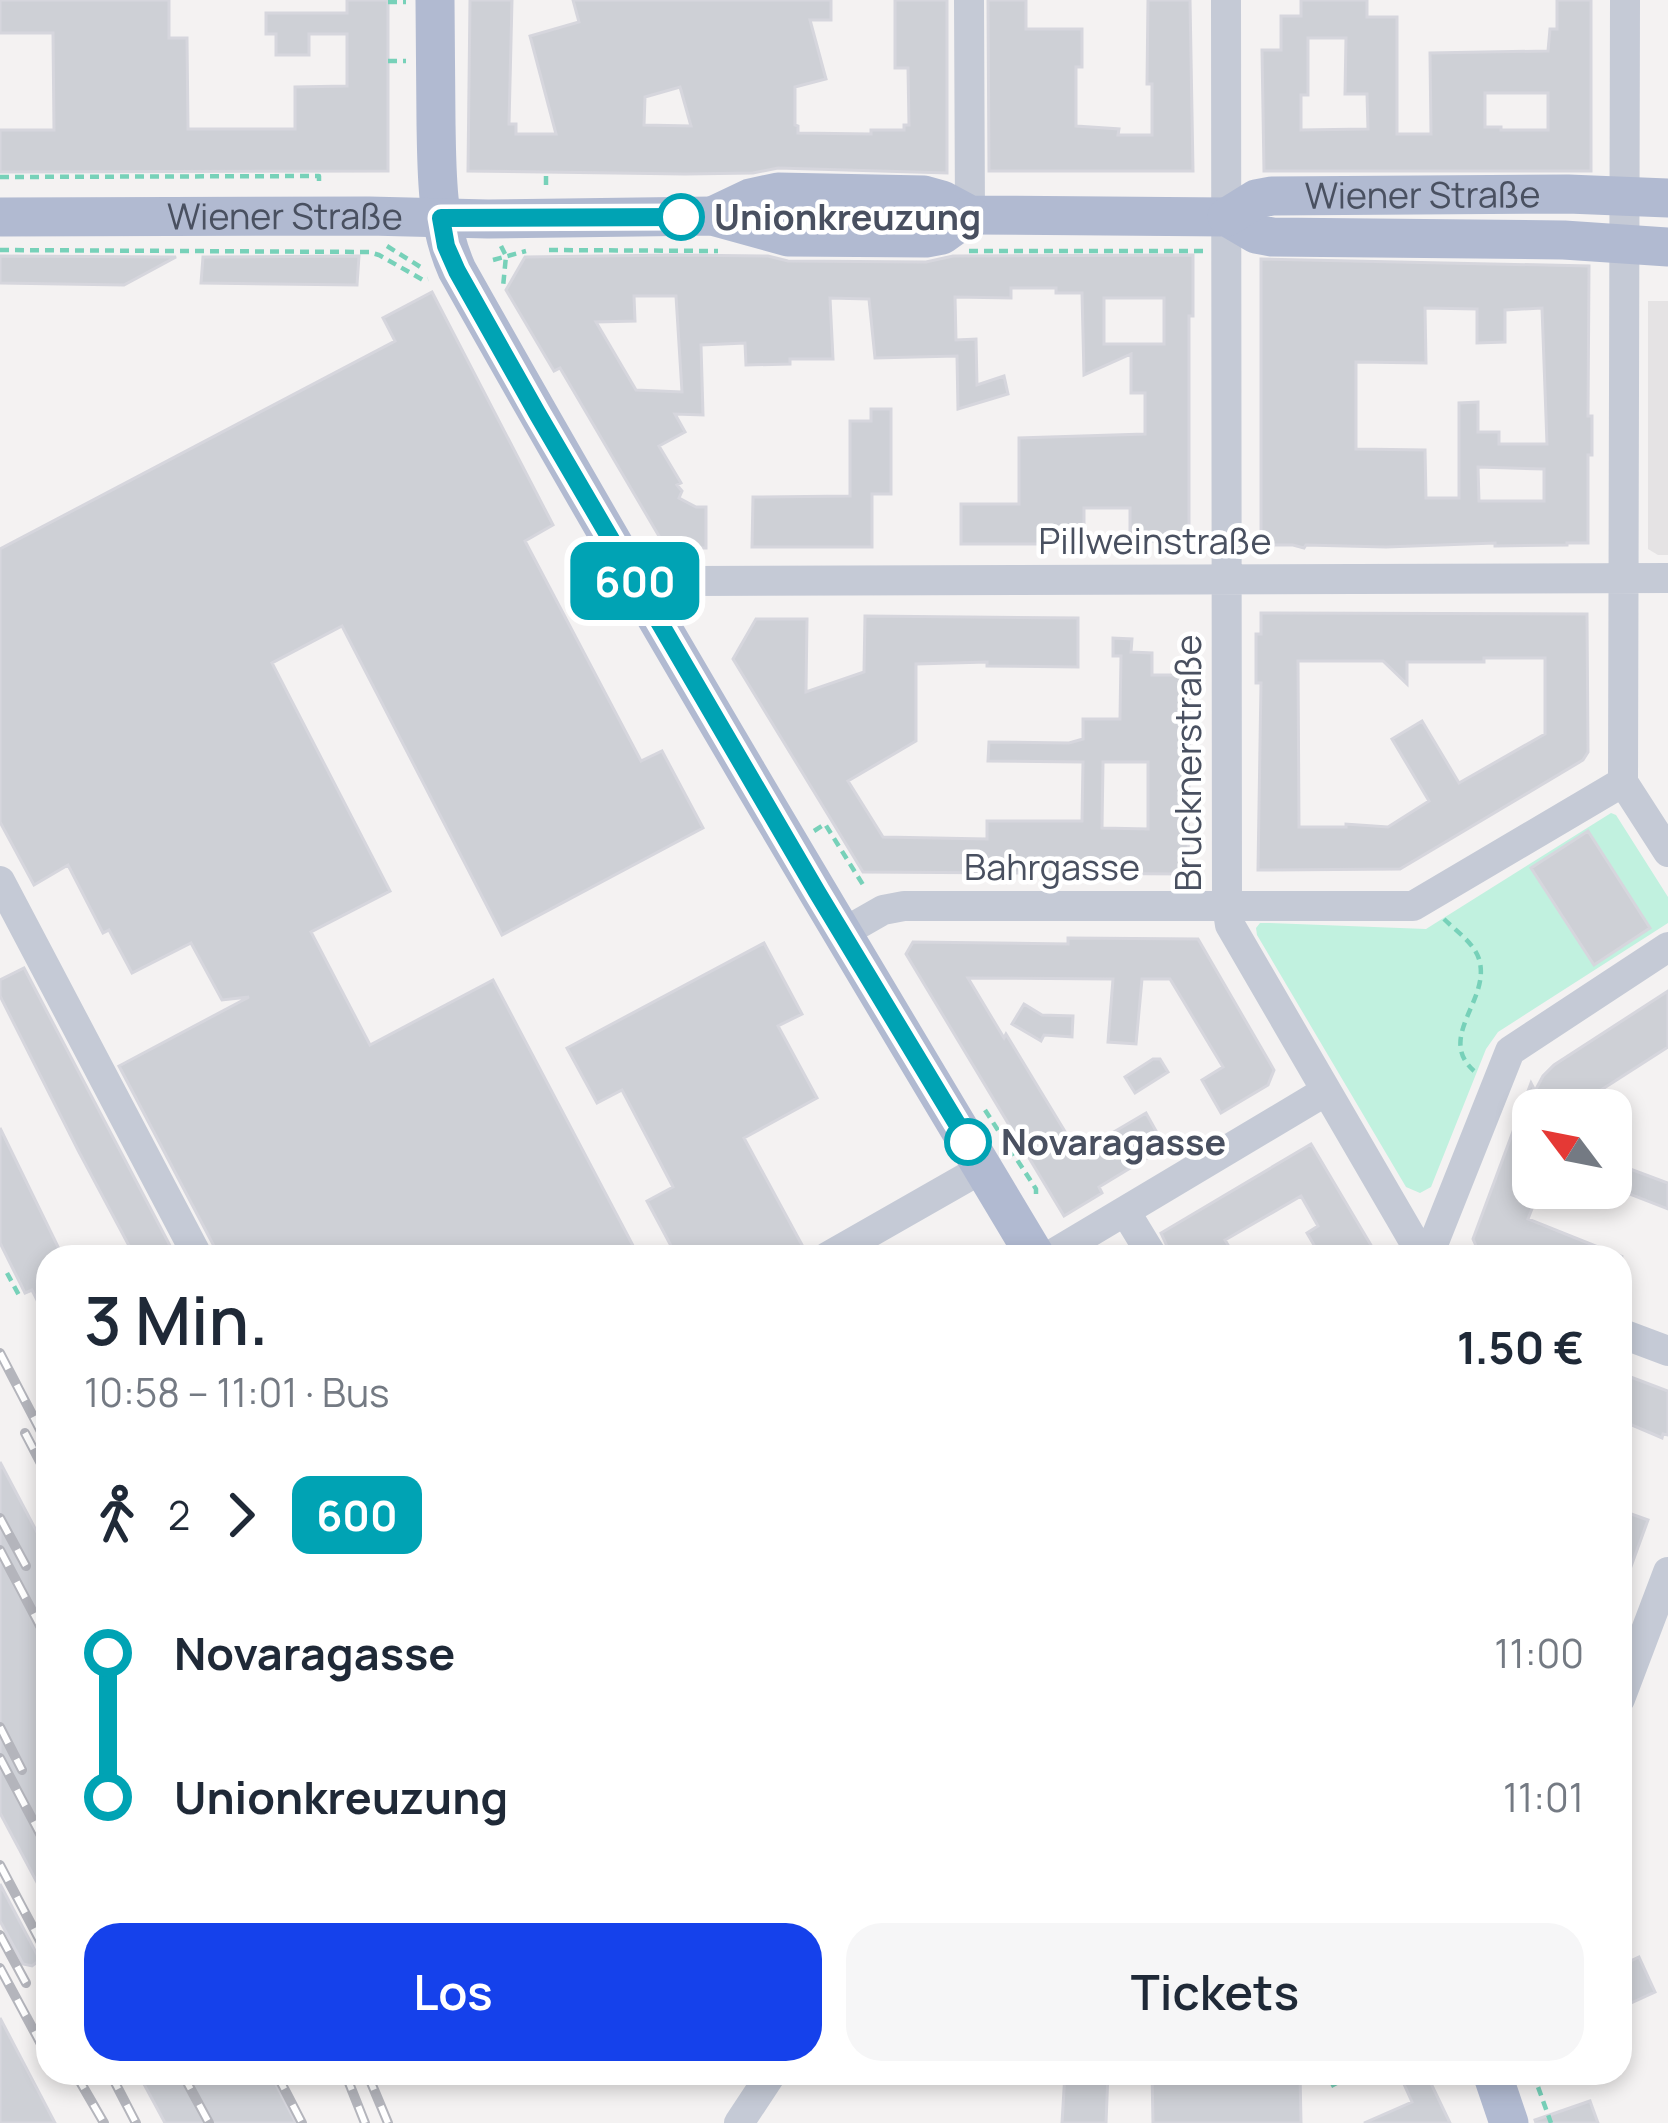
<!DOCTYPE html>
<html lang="de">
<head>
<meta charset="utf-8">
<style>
	:root { --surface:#fff; --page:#f6f6f7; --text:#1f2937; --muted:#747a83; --accent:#1541eb }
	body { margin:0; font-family:Manrope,sans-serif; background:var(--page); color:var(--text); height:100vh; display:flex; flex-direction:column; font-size:45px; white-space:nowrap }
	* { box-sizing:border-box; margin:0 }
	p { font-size:39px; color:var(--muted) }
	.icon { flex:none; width:66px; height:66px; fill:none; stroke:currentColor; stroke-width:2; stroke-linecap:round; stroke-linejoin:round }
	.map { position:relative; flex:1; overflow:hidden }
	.sheet { position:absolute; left:36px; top:1245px; width:1596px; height:840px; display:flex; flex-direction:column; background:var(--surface); border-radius:36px; box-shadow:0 6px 18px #0003 }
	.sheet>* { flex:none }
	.badge { padding:0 24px; border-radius:18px; font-size:42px; line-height:78px }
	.needle { width:78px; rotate:302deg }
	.tools { position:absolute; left:1512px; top:1089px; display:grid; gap:24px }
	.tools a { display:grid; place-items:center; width:120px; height:120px; border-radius:24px; background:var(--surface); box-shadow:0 6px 18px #0003; font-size:60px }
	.map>.badge { position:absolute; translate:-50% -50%; box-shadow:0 0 0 6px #fff }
	.legs { display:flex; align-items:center; gap:18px; height:132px; padding:0 48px; font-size:39px }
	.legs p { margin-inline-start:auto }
	.summary { display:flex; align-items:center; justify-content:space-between; height:204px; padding:0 48px }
	h1 { font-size:66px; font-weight:600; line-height:90px }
	.cta { display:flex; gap:24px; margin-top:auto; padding:24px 48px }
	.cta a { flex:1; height:138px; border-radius:36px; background:var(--accent); color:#fff; font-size:48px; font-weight:600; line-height:138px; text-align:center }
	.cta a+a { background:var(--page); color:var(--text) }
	ul { padding:0 48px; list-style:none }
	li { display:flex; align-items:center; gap:42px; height:144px; font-size:45px }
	li i { display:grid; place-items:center; width:18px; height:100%; margin:0 15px; background:currentColor }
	li i::after { content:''; width:30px; height:30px; margin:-15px; border:9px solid; border-radius:50%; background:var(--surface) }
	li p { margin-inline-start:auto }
	li:first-child i { background:linear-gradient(#0000 50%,currentColor 0) }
	li:last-child i { background:linear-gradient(currentColor 50%,#0000 0) }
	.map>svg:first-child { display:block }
	.education { fill:#e5e3e4 }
	.green { fill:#c1f1df }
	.building { fill:#ced0d6; stroke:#d6d6dd; stroke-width:3; fill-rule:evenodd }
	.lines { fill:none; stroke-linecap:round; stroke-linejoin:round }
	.path { stroke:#77d1b9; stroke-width:4.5; stroke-dasharray:9 6; stroke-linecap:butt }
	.minor { stroke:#c5cad6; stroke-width:30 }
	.major { stroke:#b1bad1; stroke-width:39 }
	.rail-casing { stroke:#b4b5bc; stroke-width:10 }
	.rail { stroke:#fff; stroke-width:6; stroke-dasharray:18; stroke-linecap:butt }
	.line-1-casing { stroke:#fff; stroke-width:27 }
	.line-1 { stroke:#00a3b4; stroke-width:18 }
	.stop-1-dot { fill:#fff; stroke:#00a3b4; stroke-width:6 }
	.labels { text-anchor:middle; stroke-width:9; stroke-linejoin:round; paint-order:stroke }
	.street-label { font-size:36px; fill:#495060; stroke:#fff }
	.stop-label { font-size:36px; font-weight:bold; fill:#495060; stroke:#fff; text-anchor:start }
</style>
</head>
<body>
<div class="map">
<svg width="1668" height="2123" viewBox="0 0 1668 2123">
	<rect width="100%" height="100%" fill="#f4f2f2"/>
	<path class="education" d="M1648 301H1668V555H1658L1648 549Z"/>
	<path class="green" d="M1611 813 1616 815 1668 897V923L1498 1032 1486 1049 1431 1187 1420 1193 1406 1187 1257 935 1256 928 1260 923H1269L1426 929Z"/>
	<path class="building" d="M0 0H169V38H187L188 129H295V87L347 86V34H309V55H276V34H266V13H347V0H388V171L0 172V130H54L53 33H0Z
		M470 0H512L509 124H516V134H556L530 36 579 22 573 0H831V20H810L826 79 795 87V125L798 126V133L871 134V130H904V125H909L908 68H895V0H947V173L778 168 753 173 685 174 468 171ZM680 87 691 126 644 125 645 97Z
		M988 0H1026V29H1082V67H1076V126L1119 129 1118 135H1152V84H1147L1148 0H1190L1193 171H989Z
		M1301 0H1367V17H1397V134H1431L1430 53 1548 51 1550 29H1557V0H1591V171H1264L1262 50H1281V16H1301ZM1308 38H1346L1345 94H1367L1368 129 1301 130V95H1308ZM1485 93H1548V130H1501V127H1485Z
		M676 255 768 256 788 261 926 262 953 256 1193 255V316H1189V541H1130V508H1084V544H961V504H1019V438L1145 434V393H1131V354L1084 375 1082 293H1056V288H1011V298L955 297 956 340 976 339 977 385 1004 376 1008 394 958 409 957 356 875 358 869 299 830 298 833 359H790V364L746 365 745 343 701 345 703 415 675 414 685 432 659 446 681 483 677 485 682 491 679 498 696 507H706V548H666L560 368 554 371 506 290 525 257ZM634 296H676L682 392 636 390 596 322 635 321ZM1104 298H1164V344H1104Z
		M0 256 176 257 124 285 0 283Z
		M359 256 357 285 201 283 203 257Z
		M1261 259 1589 266 1588 416H1592V455H1588V543H1567V545L1495 546V543L1386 547 1306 545 1304 548 1293 545H1261ZM1425 308 1477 309V343L1505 342V310L1542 308 1547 444H1499V432H1478V402L1459 403V498H1426L1425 450 1356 449V362L1426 363ZM1478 467 1544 469V501H1479Z
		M432 292 553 525 525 541 641 761 662 751 703 828 502 935 342 626 272 663 390 891 311 932 370 1045 493 980 639 1257H217L215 1248 119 1066 249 997 222 1000 191 943 132 973 109 930 103 933 68 865 34 885 0 822V549L395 341 383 318Z
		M871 409H891V494H872V547H752L753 497 850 496V421H871Z
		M1261 613 1587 614 1588 752 1583 760 1400 869 1258 870 1261 683H1256V634H1261ZM1484 658H1545V734L1459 783 1422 721 1392 739 1429 801 1388 827 1346 824V827H1299L1298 661H1383L1407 684V662H1484Z
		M865 616 1078 618V667L987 666V662L916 664V741L848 781 883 837 987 839V821H1082L1083 762 988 761 989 742 1069 743 1083 739V719H1120L1121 656H1113V638L1132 639 1131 652 1152 653V675H1190L1188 874 863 872 733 659 756 619H807L806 692 864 672ZM1103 762H1148V829L1102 828Z
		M1588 831 1650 928 1594 965 1531 868Z
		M1068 938 1198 939 1274 1070 1268 1085 1221 1113 1202 1080 1223 1067 1170 979H1142L1136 1044 1108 1042 1113 979 968 978 1004 1038 1006 1034 1078 1153 1146 1113 1165 1147 1099 1187 1102 1193 1064 1216 906 954 913 942 1068 944Z
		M764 943 802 1014 778 1026 817 1098 744 1138 802 1245 780 1257H677L647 1201 673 1187 622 1090 597 1103 567 1048Z
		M24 968 176 1257H135L79 1152 0 996V980Z
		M1668 991V1047L1587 1099 1613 1110H1533V1188H1540L1528 1219 1623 1257H1502L1477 1248 1473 1239 1531 1083 1535 1091 1543 1076 1554 1065Z
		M1024 1004 1042 1015 1073 1016 1072 1037 1044 1035 1041 1041 1012 1024Z
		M1153 1059H1160L1168 1072 1135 1093 1125 1077Z
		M0 1128 63 1257H48V1322L32 1290 25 1293 0 1243Z
		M1311 1144 1378 1257H1321L1307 1233 1318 1226 1301 1196 1225 1240 1231 1250 1219 1257H1172L1161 1233Z
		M1622 1166 1668 1183V1209L1614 1188Z
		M1620 1373 1668 1391V1435L1663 1434 1662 1438 1620 1420Z
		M0 1462 48 1553V1903L0 1813Z
		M1620 1510 1648 1520 1622 1591H1620Z
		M0 1884 40 1960 32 1966 23 1964 0 1921Z
		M1639 1957 1655 1992 1620 2008V1966Z
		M0 2018 55 2123H0Z
		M138 2073H270L296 2123H165Z
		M1065 2073H1108L1106 2123H1062Z
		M1152 2073H1300L1301 2123H1153Z
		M1399 2073H1426L1450 2123H1364L1412 2102Z
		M1590 2101 1598 2123H1536L1535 2120Z"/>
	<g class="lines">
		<path class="path" d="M388 2H406
			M388 61H406
			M546 176V186H549
			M0 177 319 176V187
			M387 246 422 268
			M501 246 506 256 503 287
			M0 250 369 252 379 255 423 280 428 279
			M549 250 718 251
			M969 251H1204
			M493 260 526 251
			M814 831 825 824 865 888
			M1444 919C1456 931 1477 945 1480 963 1488 1002 1437 1038 1474 1071
			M985 1110 1036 1189V1198
			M7 1273 21 1299
			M1620 1743 1628 1720
			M1533 2073 1551 2123
			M1331 2086 1355 2073"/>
		<path class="minor" d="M969 0 970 215
			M1226 0 1227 905 1230 925 1423 1257
			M648 603 671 589 694 581 1668 578
			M1623 782 1625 0
			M0 881 198 1257
			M841 934 883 910 904 906H1413L1623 782 1668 852
			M1125 1211 1153 1257
			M827 1257 983 1168
			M1048 1257 1326 1091
			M1428 1257 1510 1051 1668 947
			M1620 1333 1668 1351
			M1620 1699 1668 1572
			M739 2123 772 2073"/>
		<g class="major">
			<path d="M435 0C435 41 436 82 436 123 437 174 436 223 457 270 644 603 840 930 1036 1257"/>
			<path d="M712 216 750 198 778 192 924 195 942 200 970 215 1227 217 1256 234 1272 237 1564 240 1668 247"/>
			<path id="s1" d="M0 217 369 216 488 219 712 216 788 237 926 238 942 235 970 215"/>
			<path id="s2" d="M1227 217 1256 199 1272 196 1568 194 1668 198"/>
			<path d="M1492 2073 1509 2123"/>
		</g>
		<g class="rail-casing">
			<path id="rail" d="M0 1353 48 1445
				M25 1433 48 1477
				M0 1518 26 1566
				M0 1550 48 1641
				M0 1727 22 1770
				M0 1758 48 1849
				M0 1865 48 1956
				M0 1935 26 1983
				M0 1968 48 2057
				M75 2073 104 2123
				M110 2073 136 2123
				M182 2073 209 2123
				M276 2073 302 2123
				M345 2073 365 2123
				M367 2073 388 2123"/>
		</g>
		<use href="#rail" class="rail"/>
	</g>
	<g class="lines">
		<g class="line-1-casing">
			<path id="line-1" d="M681 217 441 218 446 246 457 271 537 413 817 892 968 1142"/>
		</g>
		<use href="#line-1" class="line-1"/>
	</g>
	<g class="stop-1-dot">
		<circle cx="681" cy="217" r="21"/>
		<circle cx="968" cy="1142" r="21"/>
	</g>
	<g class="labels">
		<g class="street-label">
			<text dy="13" stroke="none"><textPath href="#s2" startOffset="201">Wiener Straße</textPath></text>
			<text dy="13" stroke="none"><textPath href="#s1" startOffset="285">Wiener Straße</textPath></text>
			<text x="1155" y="554">Pillweinstraße</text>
			<text transform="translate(1188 763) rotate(-90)" y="13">Brucknerstraße</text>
			<text x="1052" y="880">Bahrgasse</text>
		</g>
		<g class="stop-label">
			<text x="714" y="230">Unionkreuzung</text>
			<text x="1001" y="1155">Novaragasse</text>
		</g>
	</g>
</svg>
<div class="tools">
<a><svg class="needle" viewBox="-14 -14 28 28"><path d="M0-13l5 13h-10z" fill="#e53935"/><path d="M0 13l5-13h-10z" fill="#747a83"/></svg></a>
</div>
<b class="badge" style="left:635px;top:581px;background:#00a3b4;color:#fff">600</b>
<section class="sheet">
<div class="summary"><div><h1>3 Min.</h1><p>10:58 – 11:01 · Bus</p></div><b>1.50 €</b></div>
<div class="legs"><svg class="icon" aria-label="walk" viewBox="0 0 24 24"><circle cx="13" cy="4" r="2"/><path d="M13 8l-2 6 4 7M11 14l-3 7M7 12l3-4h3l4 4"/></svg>2<svg class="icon" aria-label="forward" viewBox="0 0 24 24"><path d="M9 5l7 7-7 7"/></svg><b class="badge" style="background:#00a3b4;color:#fff">600</b></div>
<ul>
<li><i style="color:#00a3b4"></i><b>Novaragasse</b><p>11:00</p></li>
<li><i style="color:#00a3b4"></i><b>Unionkreuzung</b><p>11:01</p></li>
</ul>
<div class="cta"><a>Los</a><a>Tickets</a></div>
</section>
</div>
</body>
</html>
